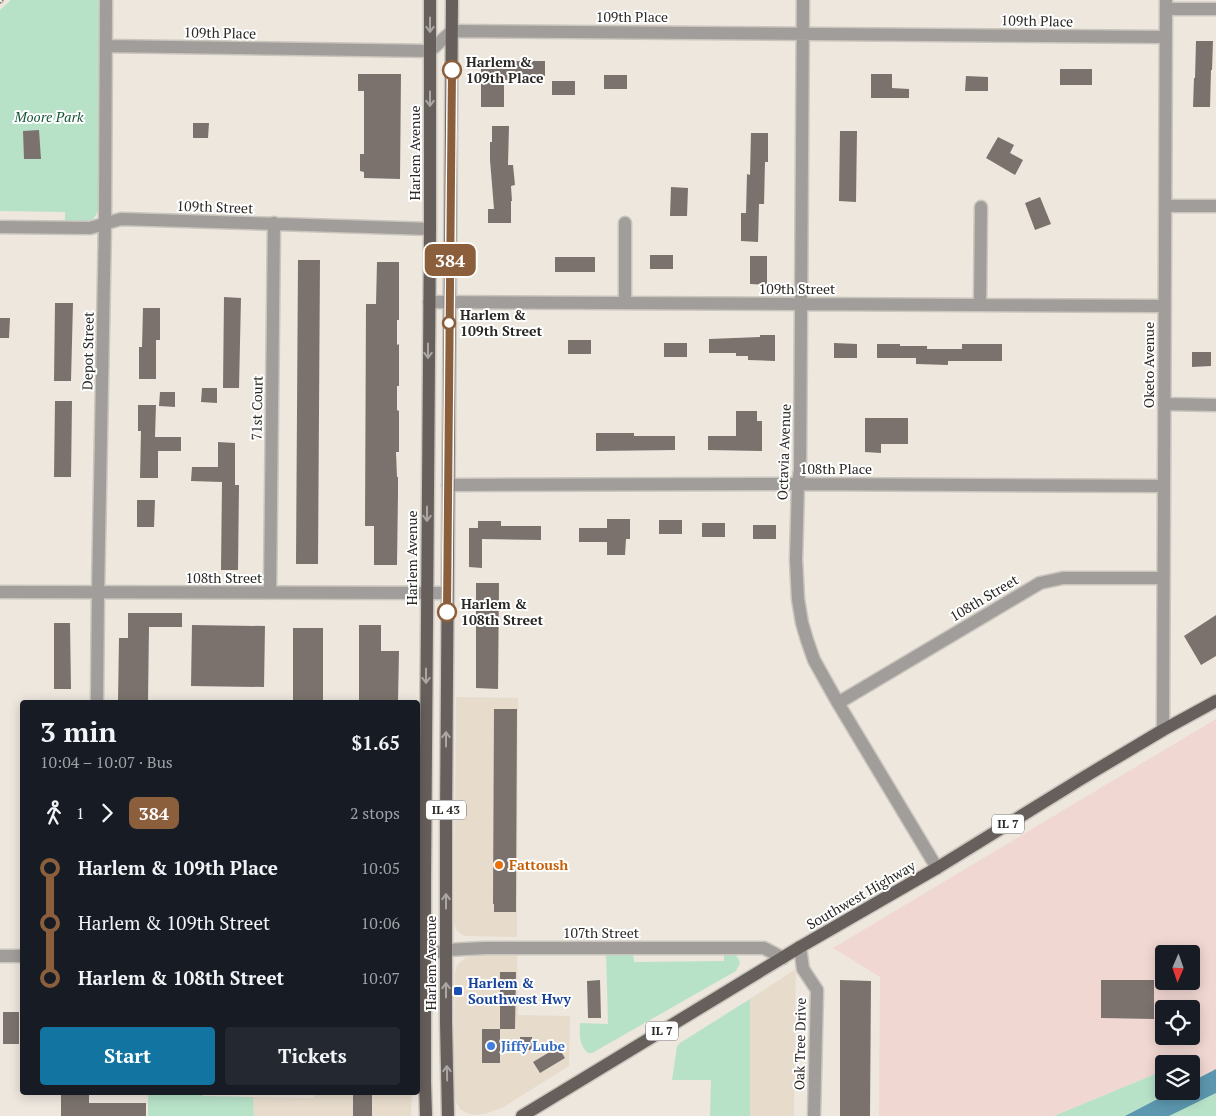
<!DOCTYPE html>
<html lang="en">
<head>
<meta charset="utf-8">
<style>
	:root { --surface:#171b24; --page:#242831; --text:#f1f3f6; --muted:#9ea1a6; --accent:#1275a1 }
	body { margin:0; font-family:"PT Serif",serif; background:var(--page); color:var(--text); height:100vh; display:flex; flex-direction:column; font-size:19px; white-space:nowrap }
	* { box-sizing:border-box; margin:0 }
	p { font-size:16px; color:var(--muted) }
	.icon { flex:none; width:28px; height:28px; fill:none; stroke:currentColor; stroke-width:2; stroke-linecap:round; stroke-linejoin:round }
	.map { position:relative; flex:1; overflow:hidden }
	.sheet { position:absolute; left:20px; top:700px; width:400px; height:395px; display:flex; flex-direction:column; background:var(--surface); border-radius:5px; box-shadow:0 2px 12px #0003 }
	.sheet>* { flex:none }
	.badge { padding:0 10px; border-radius:8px; font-size:18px; line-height:32px }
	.needle { width:32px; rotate:182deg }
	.buttons { position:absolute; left:1155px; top:945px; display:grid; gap:10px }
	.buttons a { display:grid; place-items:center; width:45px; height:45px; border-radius:5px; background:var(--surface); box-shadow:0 2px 12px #0003; font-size:25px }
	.map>.badge { position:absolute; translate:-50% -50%; box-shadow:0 0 0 2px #fff }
	.legs { display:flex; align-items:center; gap:8px; height:55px; padding:0 20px; font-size:16px }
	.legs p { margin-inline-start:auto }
	.overview { display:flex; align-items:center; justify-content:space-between; height:85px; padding:0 20px }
	h1 { font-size:28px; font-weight:800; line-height:38px }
	.primary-button { display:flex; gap:10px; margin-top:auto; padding:10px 20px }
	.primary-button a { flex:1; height:58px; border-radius:5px; background:var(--accent); color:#fff; font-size:20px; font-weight:800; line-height:58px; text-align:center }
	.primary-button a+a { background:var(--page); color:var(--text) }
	ul { padding:0 20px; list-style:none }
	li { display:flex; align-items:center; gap:18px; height:55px; font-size:19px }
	li i { display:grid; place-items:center; width:8px; height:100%; margin:0 6px; background:currentColor }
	li i::after { content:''; width:12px; height:12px; margin:-6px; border:4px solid; border-radius:50%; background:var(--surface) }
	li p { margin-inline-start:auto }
	li:first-child i { background:linear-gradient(#0000 50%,currentColor 0) }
	li:last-child i { background:linear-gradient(currentColor 50%,#0000 0) }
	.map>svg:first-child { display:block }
	.built { fill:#e7dccc }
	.industrial { fill:#f1d7d2; fill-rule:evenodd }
	.green { fill:#b7e2c8 }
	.water { fill:#5c97af }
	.building { fill:#7b726d }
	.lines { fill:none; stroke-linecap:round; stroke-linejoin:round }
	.minor-casing { stroke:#cac5bd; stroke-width:15 }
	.major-casing { stroke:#cac5bd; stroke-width:15 }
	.minor { stroke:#a19d9a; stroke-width:12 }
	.major { stroke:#675f5b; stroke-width:12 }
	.rail-casing { stroke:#949089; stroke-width:5.5 }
	.rail { stroke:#fff; stroke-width:4; stroke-dasharray:11; stroke-linecap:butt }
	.oneway { stroke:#aba7a5 }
	.line-1-casing { stroke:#fff; stroke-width:11 }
	.line-1 { stroke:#8b5e3c; stroke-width:8 }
	.stop-1-dot { fill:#fff; stroke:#8b5e3c; stroke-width:2.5 }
	.food-dot { fill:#e8710a; stroke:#fff; stroke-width:2 }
	.transit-dot { fill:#1a4fb4; stroke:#fff; stroke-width:2 }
	.shop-dot { fill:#3f7fe0; stroke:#fff; stroke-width:2 }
	.labels { text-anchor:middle; stroke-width:4; stroke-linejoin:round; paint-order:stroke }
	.shield { fill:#fff; stroke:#6b6966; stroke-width:1 }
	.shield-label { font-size:12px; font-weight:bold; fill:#2b2925 }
	.street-label { font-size:14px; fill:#2b2925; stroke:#fff }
	.stop-label { font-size:14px; font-weight:bold; fill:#2b2925; stroke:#fff; text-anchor:start }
	.park-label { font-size:14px; font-style:italic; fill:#155537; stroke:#fff }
	.food-label { font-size:14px; font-weight:bold; fill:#c56008; stroke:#fff; text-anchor:start }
	.transit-label { font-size:14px; font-weight:bold; fill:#164399; stroke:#fff; text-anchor:start }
	.shop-label { font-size:14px; font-weight:bold; fill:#366cbe; stroke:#fff; text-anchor:start }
</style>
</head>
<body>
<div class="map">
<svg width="1216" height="1116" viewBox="0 0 1216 1116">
	<rect width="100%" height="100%" fill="#ede7de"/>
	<path class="built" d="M456 697 518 698 517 937 465 936 457 931 454 923Z
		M517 953 518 1015 570 1016 569 1066 502 1108 484 1114 474 1115 466 1113 460 1109 456 1102 454 1090 455 973 457 965 465 958 474 955Z
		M796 969 794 1116H750V999Z
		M314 1092 412 1093 411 1116H254L253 1097 314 1098Z"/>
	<path class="industrial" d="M1216 719V1069L1191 1082V1064H1164V1072H1160L1054 1116H879L880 977 833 948ZM1164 954H1191V981H1164ZM1164 1009H1191V1036H1164Z"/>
	<path class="green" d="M11 0H99L98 209C94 227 79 222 65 222V212L0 211V10Z
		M724 951C732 953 738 954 740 963L736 971 592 1053H588C578 1043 580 1036 580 1023L608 1024 606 952H633L634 962 724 961Z
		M750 999V1116H710L711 1080H672L677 1047 680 1043Z
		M1160 1072H1164V1091H1186L1193 1104 1216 1093V1116H1054Z
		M203 1093V1096L253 1097 254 1116H148V1093Z"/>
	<path class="water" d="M1216 1069V1093L1169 1116H1125L1173 1091H1191V1082Z"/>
	<path class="building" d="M1196 41H1213L1212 70H1211L1210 107H1193L1194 78H1195Z
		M481 61H545V76L518 75V80H504V107H481Z
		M1060 69H1092V85H1060Z
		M358 74H401L400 179 364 178V172L360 171V154H364V91H358Z
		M871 74H892V88L909 89V98H871Z
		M604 75H627V89H604Z
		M966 76 988 77V91H965Z
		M552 81H575V95H552Z
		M193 123H209L208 138H193Z
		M492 126H509L508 165H513L515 185 511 186 512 201H511V223H488V209H494L490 160V142H492Z
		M39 130 41 159H24L23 131Z
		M840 131H857L856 202 839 201Z
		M751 133H768V162H765L764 204H759L758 242 741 241V213H746L747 174 750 175Z
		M998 137 1014 145 1010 153 1023 160 1015 175 986 158Z
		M671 187 688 188 687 216H670Z
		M1040 197 1051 224 1035 230 1025 203Z
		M650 255H673V269H650Z
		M750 256H767V285L750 284Z
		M555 257H595V272H555Z
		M298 260H320L318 564H296Z
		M377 262H399V320H397V345L399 344V386H397V410L399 411V452H396L397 477H398V493L397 565H374V526H365L366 304H376Z
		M224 297 241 298 239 388H223Z
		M55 303H73L71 381H54Z
		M143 308H160V340H156V379H139V347H142Z
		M0 318H10L9 338H0Z
		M760 335H775V361L748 360V356H736V353H709V339L760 337Z
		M568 340H591V354H568Z
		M664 343H687V357H664Z
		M834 343 857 344V358H834Z
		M877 344H900V346H927V349H962V344H1002V361H948V365L916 364V358H877Z
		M1192 352H1211V366L1192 367Z
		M202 388H217V403L201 402Z
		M160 392H175V407L159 406Z
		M55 401H72L71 477H54Z
		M138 405H156L155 437H181V451H158V478H140L141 431H138Z
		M736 411H757V421H762V451L708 450V436H736Z
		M865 418H908V444H881V453L865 452Z
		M596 433H634V436H675V450L596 451Z
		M218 442 235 443V485H239L238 570H221L222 482 191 481 192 467H218Z
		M137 500H155L154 527H137Z
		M607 519H630V539H626L625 555H607V542H579V528H607Z
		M659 520H682V534H659Z
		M478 521H501V526H541V540L482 539V568L469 567V528H478Z
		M702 523H725V537H702Z
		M753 525H776V539H753Z
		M476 583H499L498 689 476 688Z
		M128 613H182V627H149L148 702H118L119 638H128Z
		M1216 615V656L1201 665 1184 636Z
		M54 623H70L71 689H54Z
		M192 625 265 626 264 687 191 686Z
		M359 625H381V651H399L398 702H359Z
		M293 628H323V702H293Z
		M494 709H517L516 912H494V904H493Z
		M500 972H516L515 1029H500Z
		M600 980 601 1018H588L587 981Z
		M840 980 871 981 870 1116H840Z
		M1101 980H1154V1019L1101 1018Z
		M3 1012H19V1044H3Z
		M482 1029H500V1063H482Z
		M520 1037H532V1050H520Z
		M558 1047 565 1058 540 1073 533 1062Z
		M61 1092H89V1103H146V1116H61Z
		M353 1092H372V1116H353Z"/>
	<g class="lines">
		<g class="minor-casing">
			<path id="minor" d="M803 0 800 470 798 484 796 560 798 599 802 623 807 640 814 660 838 703 937 868
				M1166 9H1216
				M106 46 430 51 452 31 1166 37
				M1165 206H1216
				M625 223V303
				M0 227 90 228 121 219 430 229
				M429 302 1164 306
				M980 305 981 207
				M1164 404 1216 405
				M448 485 798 484 1164 486
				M0 592 447 593
				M270 593 274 223
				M97 702 98 593 105 224 106 0
				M838 703 1040 583 1063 578H1163
				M1163 730 1166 0
				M800 947 803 969 817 990 814 1116
				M0 956H22
				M418 956H425L446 950 485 948H764L783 958"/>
		</g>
		<g class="major-casing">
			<path id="major" d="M426 1116 425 1082V881L430 229V0
				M448 1116 446 1022V817L452 0
				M522 1116 800 947 937 868 1081 779 1163 730 1216 701"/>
		</g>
		<use href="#minor" class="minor"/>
		<use href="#major" class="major"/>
		<g class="rail-casing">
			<path id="rail" d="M0 1 1 0"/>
		</g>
		<use href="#rail" class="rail"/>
	</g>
	<defs><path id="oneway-shaft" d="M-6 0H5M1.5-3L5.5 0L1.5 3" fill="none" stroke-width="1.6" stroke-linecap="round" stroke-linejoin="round" transform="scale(1.25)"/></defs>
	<g class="oneway">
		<use href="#oneway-shaft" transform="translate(430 25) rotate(90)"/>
		<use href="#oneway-shaft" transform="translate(430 99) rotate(90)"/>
		<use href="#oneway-shaft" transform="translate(428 351) rotate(90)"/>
		<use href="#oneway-shaft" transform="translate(427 514) rotate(90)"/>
		<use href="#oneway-shaft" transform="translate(426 676) rotate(90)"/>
		<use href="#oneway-shaft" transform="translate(446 739) rotate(-90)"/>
		<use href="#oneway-shaft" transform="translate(446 901) rotate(-90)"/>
		<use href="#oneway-shaft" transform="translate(446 990) rotate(-90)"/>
		<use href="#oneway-shaft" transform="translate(447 1073) rotate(-91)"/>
	</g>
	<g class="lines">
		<g class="line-1-casing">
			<path id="line-1" d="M447 612 452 70"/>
		</g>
		<use href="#line-1" class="line-1"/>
	</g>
	<g class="stop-1-dot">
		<circle cx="452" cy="70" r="9"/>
		<circle cx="449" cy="323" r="6"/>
		<circle cx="447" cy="612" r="9"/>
	</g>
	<circle class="food-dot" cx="499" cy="865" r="5"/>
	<rect class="transit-dot" x="453" y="986" width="10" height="10" rx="2.5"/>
	<circle class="shop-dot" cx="491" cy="1046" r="5"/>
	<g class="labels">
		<g class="shield">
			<rect x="426" y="800.5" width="40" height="19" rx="4"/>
			<rect x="992" y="814.5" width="32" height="19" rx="4"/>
			<rect x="646" y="1021.5" width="32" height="19" rx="4"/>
		</g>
		<g class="shield-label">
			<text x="446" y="814">IL 43</text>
			<text x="1008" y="828">IL 7</text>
			<text x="662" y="1035">IL 7</text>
		</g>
		<g class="street-label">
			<text x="632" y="22">109th Place</text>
			<text transform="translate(1037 21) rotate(1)" y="5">109th Place</text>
			<text transform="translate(220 33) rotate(1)" y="5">109th Place</text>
			<text transform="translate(415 153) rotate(-90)" y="5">Harlem Avenue</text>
			<text transform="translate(215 207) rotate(2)" y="5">109th Street</text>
			<text x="797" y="294">109th Street</text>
			<text transform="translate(88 351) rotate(-89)" y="5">Depot Street</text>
			<text transform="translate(1149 365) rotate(-90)" y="5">Oketo Avenue</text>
			<text transform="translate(257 408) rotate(-89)" y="5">71st Court</text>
			<text transform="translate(784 452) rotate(-88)" y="5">Octavia Avenue</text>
			<text x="836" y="474">108th Place</text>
			<text transform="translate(412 558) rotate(-90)" y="5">Harlem Avenue</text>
			<text x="224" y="583">108th Street</text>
			<text transform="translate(984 598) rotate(-31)" y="5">108th Street</text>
			<text transform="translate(861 895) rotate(-30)" y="5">Southwest Highway</text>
			<text x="601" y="938">107th Street</text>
			<text transform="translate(431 963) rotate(-90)" y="5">Harlem Avenue</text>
			<text transform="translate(800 1044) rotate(-89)" y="5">Oak Tree Drive</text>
		</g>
		<g class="stop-label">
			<text x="466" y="67">Harlem &amp;<tspan x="466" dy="16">109th Place</tspan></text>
			<text x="460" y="320">Harlem &amp;<tspan x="460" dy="16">109th Street</tspan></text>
			<text x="461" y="609">Harlem &amp;<tspan x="461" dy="16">108th Street</tspan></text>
		</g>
		<g class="park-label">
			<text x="49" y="122">Moore Park</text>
		</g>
		<g class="food-label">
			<text x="509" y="870">Fattoush</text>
		</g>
		<g class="transit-label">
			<text x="468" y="988">Harlem &amp;<tspan x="468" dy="16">Southwest Hwy</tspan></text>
		</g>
		<g class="shop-label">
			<text x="501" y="1051">Jiffy Lube</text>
		</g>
	</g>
</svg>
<div class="buttons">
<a><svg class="needle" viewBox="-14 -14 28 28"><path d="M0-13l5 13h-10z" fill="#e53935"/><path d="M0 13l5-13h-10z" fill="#9ea1a6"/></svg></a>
<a><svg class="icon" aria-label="locate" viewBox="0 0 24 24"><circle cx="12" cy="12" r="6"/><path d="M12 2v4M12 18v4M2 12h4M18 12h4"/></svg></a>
<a><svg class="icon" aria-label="layers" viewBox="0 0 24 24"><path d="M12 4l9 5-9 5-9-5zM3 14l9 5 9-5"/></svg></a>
</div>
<b class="badge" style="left:450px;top:260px;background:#8b5e3c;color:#fff">384</b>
<section class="sheet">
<div class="overview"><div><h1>3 min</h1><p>10:04 – 10:07 · Bus</p></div><b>$1.65</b></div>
<div class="legs"><svg class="icon" aria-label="walk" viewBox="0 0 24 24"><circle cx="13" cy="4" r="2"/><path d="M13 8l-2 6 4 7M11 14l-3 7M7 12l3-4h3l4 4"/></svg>1<svg class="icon" aria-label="forward" viewBox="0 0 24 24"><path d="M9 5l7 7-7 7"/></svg><b class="badge" style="background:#8b5e3c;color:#fff">384</b><p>2 stops</p></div>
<ul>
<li><i style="color:#8b5e3c"></i><b>Harlem &amp; 109th Place</b><p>10:05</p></li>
<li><i style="color:#8b5e3c"></i><span>Harlem &amp; 109th Street</span><p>10:06</p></li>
<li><i style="color:#8b5e3c"></i><b>Harlem &amp; 108th Street</b><p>10:07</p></li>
</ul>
<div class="primary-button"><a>Start</a><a>Tickets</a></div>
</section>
</div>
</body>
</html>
